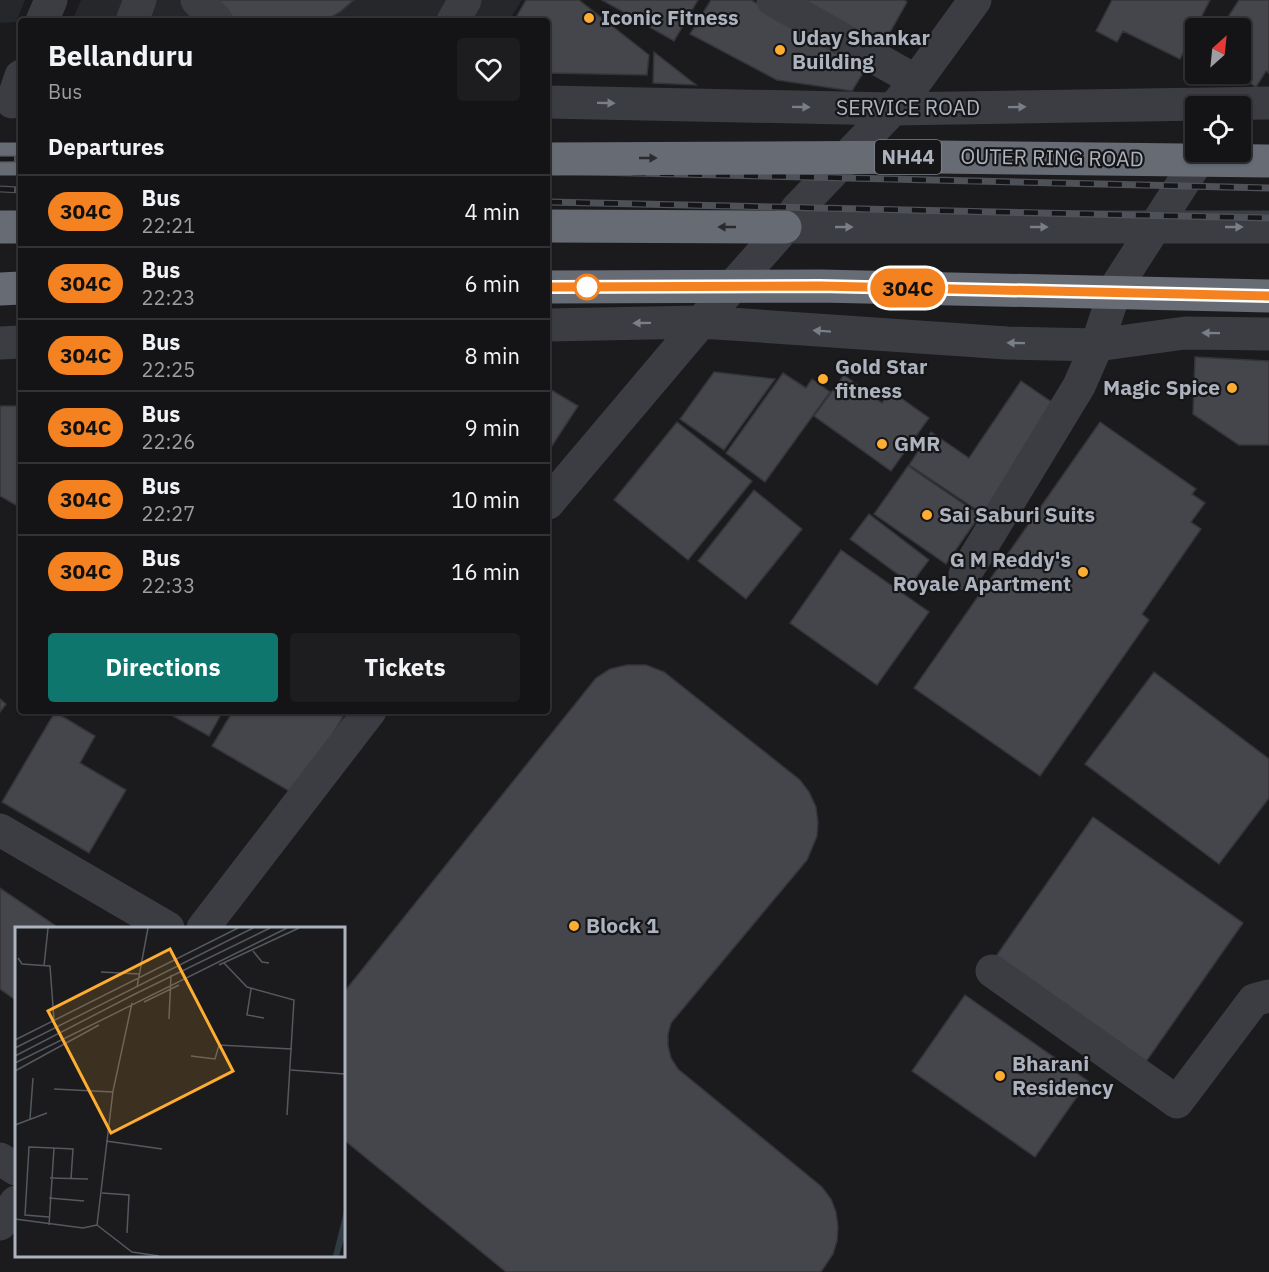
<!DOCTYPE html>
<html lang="en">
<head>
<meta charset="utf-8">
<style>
	:root { --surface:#141416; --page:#1d1d1f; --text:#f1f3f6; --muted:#9d9ea1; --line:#333335; --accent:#0f766e }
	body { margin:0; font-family:"IBM Plex Sans",sans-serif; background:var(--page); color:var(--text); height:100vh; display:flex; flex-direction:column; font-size:22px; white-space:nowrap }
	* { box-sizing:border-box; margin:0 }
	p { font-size:20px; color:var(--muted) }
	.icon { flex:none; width:33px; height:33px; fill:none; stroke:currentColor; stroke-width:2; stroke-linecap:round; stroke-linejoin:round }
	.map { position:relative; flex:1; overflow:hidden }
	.details { position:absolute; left:18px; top:18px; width:532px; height:696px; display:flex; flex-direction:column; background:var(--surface); border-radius:6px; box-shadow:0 2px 4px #0004,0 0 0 2px var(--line) }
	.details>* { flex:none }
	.badge { padding:0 12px; border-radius:20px; font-size:21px; line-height:39px }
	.needle { width:39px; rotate:27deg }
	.fabs { position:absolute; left:1185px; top:18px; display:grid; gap:12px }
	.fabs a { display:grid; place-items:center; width:66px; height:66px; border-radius:6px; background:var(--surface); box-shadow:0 2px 4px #0004,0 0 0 2px var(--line); font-size:30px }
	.map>.badge { position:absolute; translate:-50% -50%; box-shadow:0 0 0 3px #fff }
	h2 { padding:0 30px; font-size:22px; line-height:54px }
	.round { display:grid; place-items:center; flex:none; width:63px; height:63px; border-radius:6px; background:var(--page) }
	.headline { display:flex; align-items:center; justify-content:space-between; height:102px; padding:0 30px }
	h1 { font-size:28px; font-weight:700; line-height:45px }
	.cta { display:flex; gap:12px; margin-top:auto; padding:12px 30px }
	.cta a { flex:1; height:69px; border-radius:6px; background:var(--accent); color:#fff; font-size:24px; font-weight:700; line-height:69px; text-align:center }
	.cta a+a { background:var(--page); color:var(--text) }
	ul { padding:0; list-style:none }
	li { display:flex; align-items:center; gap:18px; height:72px; padding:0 30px; border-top:2px solid var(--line) }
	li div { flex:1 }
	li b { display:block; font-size:22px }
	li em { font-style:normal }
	li .badge { min-width:66px; font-weight:700; text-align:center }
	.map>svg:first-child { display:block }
	.built { fill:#26272b }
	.building { fill:#45464b; stroke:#34353a; stroke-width:1.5 }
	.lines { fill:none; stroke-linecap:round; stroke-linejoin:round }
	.minor { stroke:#3b3d43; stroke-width:33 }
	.highway { stroke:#676b74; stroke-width:33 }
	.rail-casing { stroke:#4e5158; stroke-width:7 }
	.rail { stroke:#161619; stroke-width:4.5; stroke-dasharray:14; stroke-linecap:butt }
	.highway-bridge { stroke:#676b74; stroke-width:33 }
	.oneway { fill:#797e87 }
	.oneway2 { fill:#2a2b30 }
	.line-casing { stroke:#fff; stroke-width:14 }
	.line { stroke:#f58220; stroke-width:9 }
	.poi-dot { fill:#ffad31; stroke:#161619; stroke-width:2 }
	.stop-dot { fill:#fff; stroke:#f58220; stroke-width:3 }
	.labels { text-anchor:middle; stroke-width:4.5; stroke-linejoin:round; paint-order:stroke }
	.shield { fill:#161619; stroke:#7f848c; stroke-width:1.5 }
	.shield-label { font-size:20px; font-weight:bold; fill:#acb3be }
	.poi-label { font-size:21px; font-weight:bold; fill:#acb3be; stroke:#161619; text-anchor:start }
	.street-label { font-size:21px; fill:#acb3be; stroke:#161619 }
	.inset-road { fill:none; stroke:#55585e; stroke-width:1.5 }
	.view { fill:#ffad31; fill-opacity:0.15; stroke:#ffad31; stroke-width:3 }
	.inset-edge { fill:none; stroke:#acb3be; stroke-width:3 }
</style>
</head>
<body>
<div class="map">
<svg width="1269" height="1272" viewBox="0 0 1269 1272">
	<rect width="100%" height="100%" fill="#1b1b1e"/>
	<path class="built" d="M0 0H25L16 22 0 23Z
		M81 0H522L509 21H72Z"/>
	<path class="building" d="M213 0H354L340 12 324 21H246L230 16Z
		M526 0H579L649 55 647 75 548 73V21H514Z
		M602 0H698L674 41Z
		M711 0H751L868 65 852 91 777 80 690 34Z
		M785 0H904L907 2 879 52Z
		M1112 0H1210L1180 59 1123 31 1117 42 1096 31Z
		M1239 0H1269V73L1266 71 1256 87 1235 74H1240V28H1221Z
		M654 52 696 85 653 83Z
		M1195 357 1269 361V445H1239L1193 414Z
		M714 372 775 379 724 450 680 419Z
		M783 373 806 388 812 379 830 392 765 482 726 453Z
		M844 375 882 403 891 391 929 418 891 471 814 416Z
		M1021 381 1056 405 983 514 909 465 931 432 969 458Z
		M548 388 578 406 548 452Z
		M0 406H21V508L0 496Z
		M677 422 752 481 688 560 614 500Z
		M1100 422 1196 489 1192 494 1205 503 1191 522 1201 529 1142 614 1149 620 1040 776 914 688Z
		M908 466 980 515 946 564 874 514Z
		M754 490 802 529 746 599 698 561Z
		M869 514 929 560 911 584 850 539Z
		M841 550 929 612 877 685 790 623Z
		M627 665H646L664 672 800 780 809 792 816 807 818 823 817 836 807 860 671 1023 668 1034V1046L671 1058 678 1069 822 1187 831 1199 836 1212 838 1227 837 1241 833 1254 821 1272H506L344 1140V992L596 678 610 669Z
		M1154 672 1269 759V798L1219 864 1085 764Z
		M0 699 6 704 0 712Z
		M164 711H223L209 736Z
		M233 711H333L343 717 296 795 212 746Z
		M55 712 95 736 80 763 126 790 89 853 2 802Z
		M1093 817 1243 923 1143 1066 992 962Z
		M0 888 59 928H16V995L14 999 0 989Z
		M965 995 1088 1081 1035 1157 912 1071Z"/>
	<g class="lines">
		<path class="minor" d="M197 0 217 21
			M773 0 916 81
			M42 21 51 0
			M132 21 140 0
			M453 21 465 0
			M12 102 21 76
			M548 102 893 109 1269 103
			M785 227H1269
			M548 325 701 322 1007 343 1097 345 1185 333 1269 334
			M0 343 21 342
			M548 503 701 322 785 227 797 209 893 109 916 81 975 0
			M965 574 1079 386 1097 345 1116 287 1203 152
			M0 830 168 928
			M203 928 370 711
			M992 971 1177 1102 1254 1000 1269 996
			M0 1159 16 1169
			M0 1224 16 1202"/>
		<path class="highway" d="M0 159H21
			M548 226 785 227
			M0 227H21
			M0 289 21 288"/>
		<g class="rail-casing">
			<path id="rail" d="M0 159H21
				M548 171 1269 188
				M0 189 21 190
				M548 202 1269 218"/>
		</g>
		<use href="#rail" class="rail"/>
		<path class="highway-bridge" d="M548 159 937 157 1269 161
			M548 287 820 286 1269 296"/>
	</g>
	<defs><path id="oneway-solid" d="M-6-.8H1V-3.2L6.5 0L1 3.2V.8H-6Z" transform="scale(1.5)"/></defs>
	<g class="oneway">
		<use href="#oneway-solid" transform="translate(606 103) rotate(1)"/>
		<use href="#oneway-solid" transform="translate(801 107) rotate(1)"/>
		<use href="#oneway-solid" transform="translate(1017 107) rotate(-1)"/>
		<use href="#oneway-solid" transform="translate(844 227)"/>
		<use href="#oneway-solid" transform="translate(1039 227)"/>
		<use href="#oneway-solid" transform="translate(1234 227)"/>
		<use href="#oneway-solid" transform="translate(642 323) rotate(179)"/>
		<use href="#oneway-solid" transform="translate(822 331) rotate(-176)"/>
		<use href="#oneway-solid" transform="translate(1211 333) rotate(-179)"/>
		<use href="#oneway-solid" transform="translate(1016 343) rotate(-179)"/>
	</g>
	<g class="oneway2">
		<use href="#oneway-solid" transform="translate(648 158)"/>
		<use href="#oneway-solid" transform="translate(727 227) rotate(-180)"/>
	</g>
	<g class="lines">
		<g class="line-casing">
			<path id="line" d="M548 287 820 286 1269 296"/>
		</g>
		<use href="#line" class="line"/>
	</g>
	<g class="poi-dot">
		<circle cx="589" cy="18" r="6"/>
		<circle cx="780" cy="50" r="6"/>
		<circle cx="823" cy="379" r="6"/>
		<circle cx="1232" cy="388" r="6"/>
		<circle cx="882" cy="444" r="6"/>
		<circle cx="927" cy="515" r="6"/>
		<circle cx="1083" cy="572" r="6"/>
		<circle cx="574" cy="926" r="6"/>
		<circle cx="1000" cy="1076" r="6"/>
	</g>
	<circle class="stop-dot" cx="587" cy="287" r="12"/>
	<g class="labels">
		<rect class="shield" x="875" y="140" width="66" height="34" rx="4.5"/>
		<g class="shield-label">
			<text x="908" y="164">NH44</text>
		</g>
		<g class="poi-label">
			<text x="601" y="25">Iconic Fitness</text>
			<text x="792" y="45">Uday Shankar<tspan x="792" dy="24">Building</tspan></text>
			<text x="835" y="374">Gold Star<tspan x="835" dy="24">fitness</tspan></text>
			<text x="1220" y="395" text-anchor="end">Magic Spice</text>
			<text x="894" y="451">GMR</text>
			<text x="939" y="522">Sai Saburi Suits</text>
			<text x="1071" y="567" text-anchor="end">G M Reddy's<tspan x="1071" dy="24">Royale Apartment</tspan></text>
			<text x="586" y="933">Block 1</text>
			<text x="1012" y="1071">Bharani<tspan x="1012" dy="24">Residency</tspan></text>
		</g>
		<g class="street-label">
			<text x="908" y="115">SERVICE ROAD</text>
			<text transform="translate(1052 158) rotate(1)" y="7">OUTER RING ROAD</text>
		</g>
	</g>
	<g transform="translate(15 927)">
		<rect width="330" height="330" fill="#1b1b1e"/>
		<path d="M330 280V309L324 329H318Z" fill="#2f3c43"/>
		<path class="inset-road" d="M238 24 247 35 254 36M3 31 7 37 35 39 39 93M209 36 232 60 279 73 272 188M204 38 284 1M29 39 33 1M86 45 125 47M122 60 133 1M236 62 232 88 249 91M120 67 255 1M129 75 164 58M154 92 156 48M0 113 223 1M0 121 238 1M0 129 120 67M176 129 200 132 204 118 277 122M0 136 272 1M276 143 330 147M0 144 84 98M39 162 98 165M15 192 18 151M0 198 32 186M91 214 147 222M35 251 73 252M87 266 114 268 112 306M34 271 69 274M34 290 10 288 14 220 39 221M0 292 68 301 82 298M34 298 39 221 58 222 56 252M82 298 98 164 117 76M82 298 117 325 144 329"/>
		<path class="view" d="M155 22 218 144 96 206 33 84Z"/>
		<rect width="330" height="330" class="inset-edge"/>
	</g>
</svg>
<div class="fabs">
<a><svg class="needle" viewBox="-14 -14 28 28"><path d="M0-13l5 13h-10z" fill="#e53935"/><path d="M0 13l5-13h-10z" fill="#9d9ea1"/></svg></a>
<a><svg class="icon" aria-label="locate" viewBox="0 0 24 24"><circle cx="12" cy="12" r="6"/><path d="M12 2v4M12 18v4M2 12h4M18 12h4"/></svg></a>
</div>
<b class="badge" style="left:908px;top:288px;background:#f58220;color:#111">304C</b>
<section class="details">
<div class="headline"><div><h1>Bellanduru</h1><p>Bus</p></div><a class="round"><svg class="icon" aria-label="heart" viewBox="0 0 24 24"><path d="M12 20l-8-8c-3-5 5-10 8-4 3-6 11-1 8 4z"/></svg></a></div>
<h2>Departures</h2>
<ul>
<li><span class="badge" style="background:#f58220;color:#111">304C</span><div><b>Bus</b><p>22:21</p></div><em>4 min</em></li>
<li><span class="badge" style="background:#f58220;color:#111">304C</span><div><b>Bus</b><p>22:23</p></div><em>6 min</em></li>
<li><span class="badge" style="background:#f58220;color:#111">304C</span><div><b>Bus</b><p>22:25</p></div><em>8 min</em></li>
<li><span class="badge" style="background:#f58220;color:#111">304C</span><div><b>Bus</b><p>22:26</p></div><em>9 min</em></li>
<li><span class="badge" style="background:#f58220;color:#111">304C</span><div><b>Bus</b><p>22:27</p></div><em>10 min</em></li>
<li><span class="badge" style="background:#f58220;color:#111">304C</span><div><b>Bus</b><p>22:33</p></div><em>16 min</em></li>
</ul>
<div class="cta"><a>Directions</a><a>Tickets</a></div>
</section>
</div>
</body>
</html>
